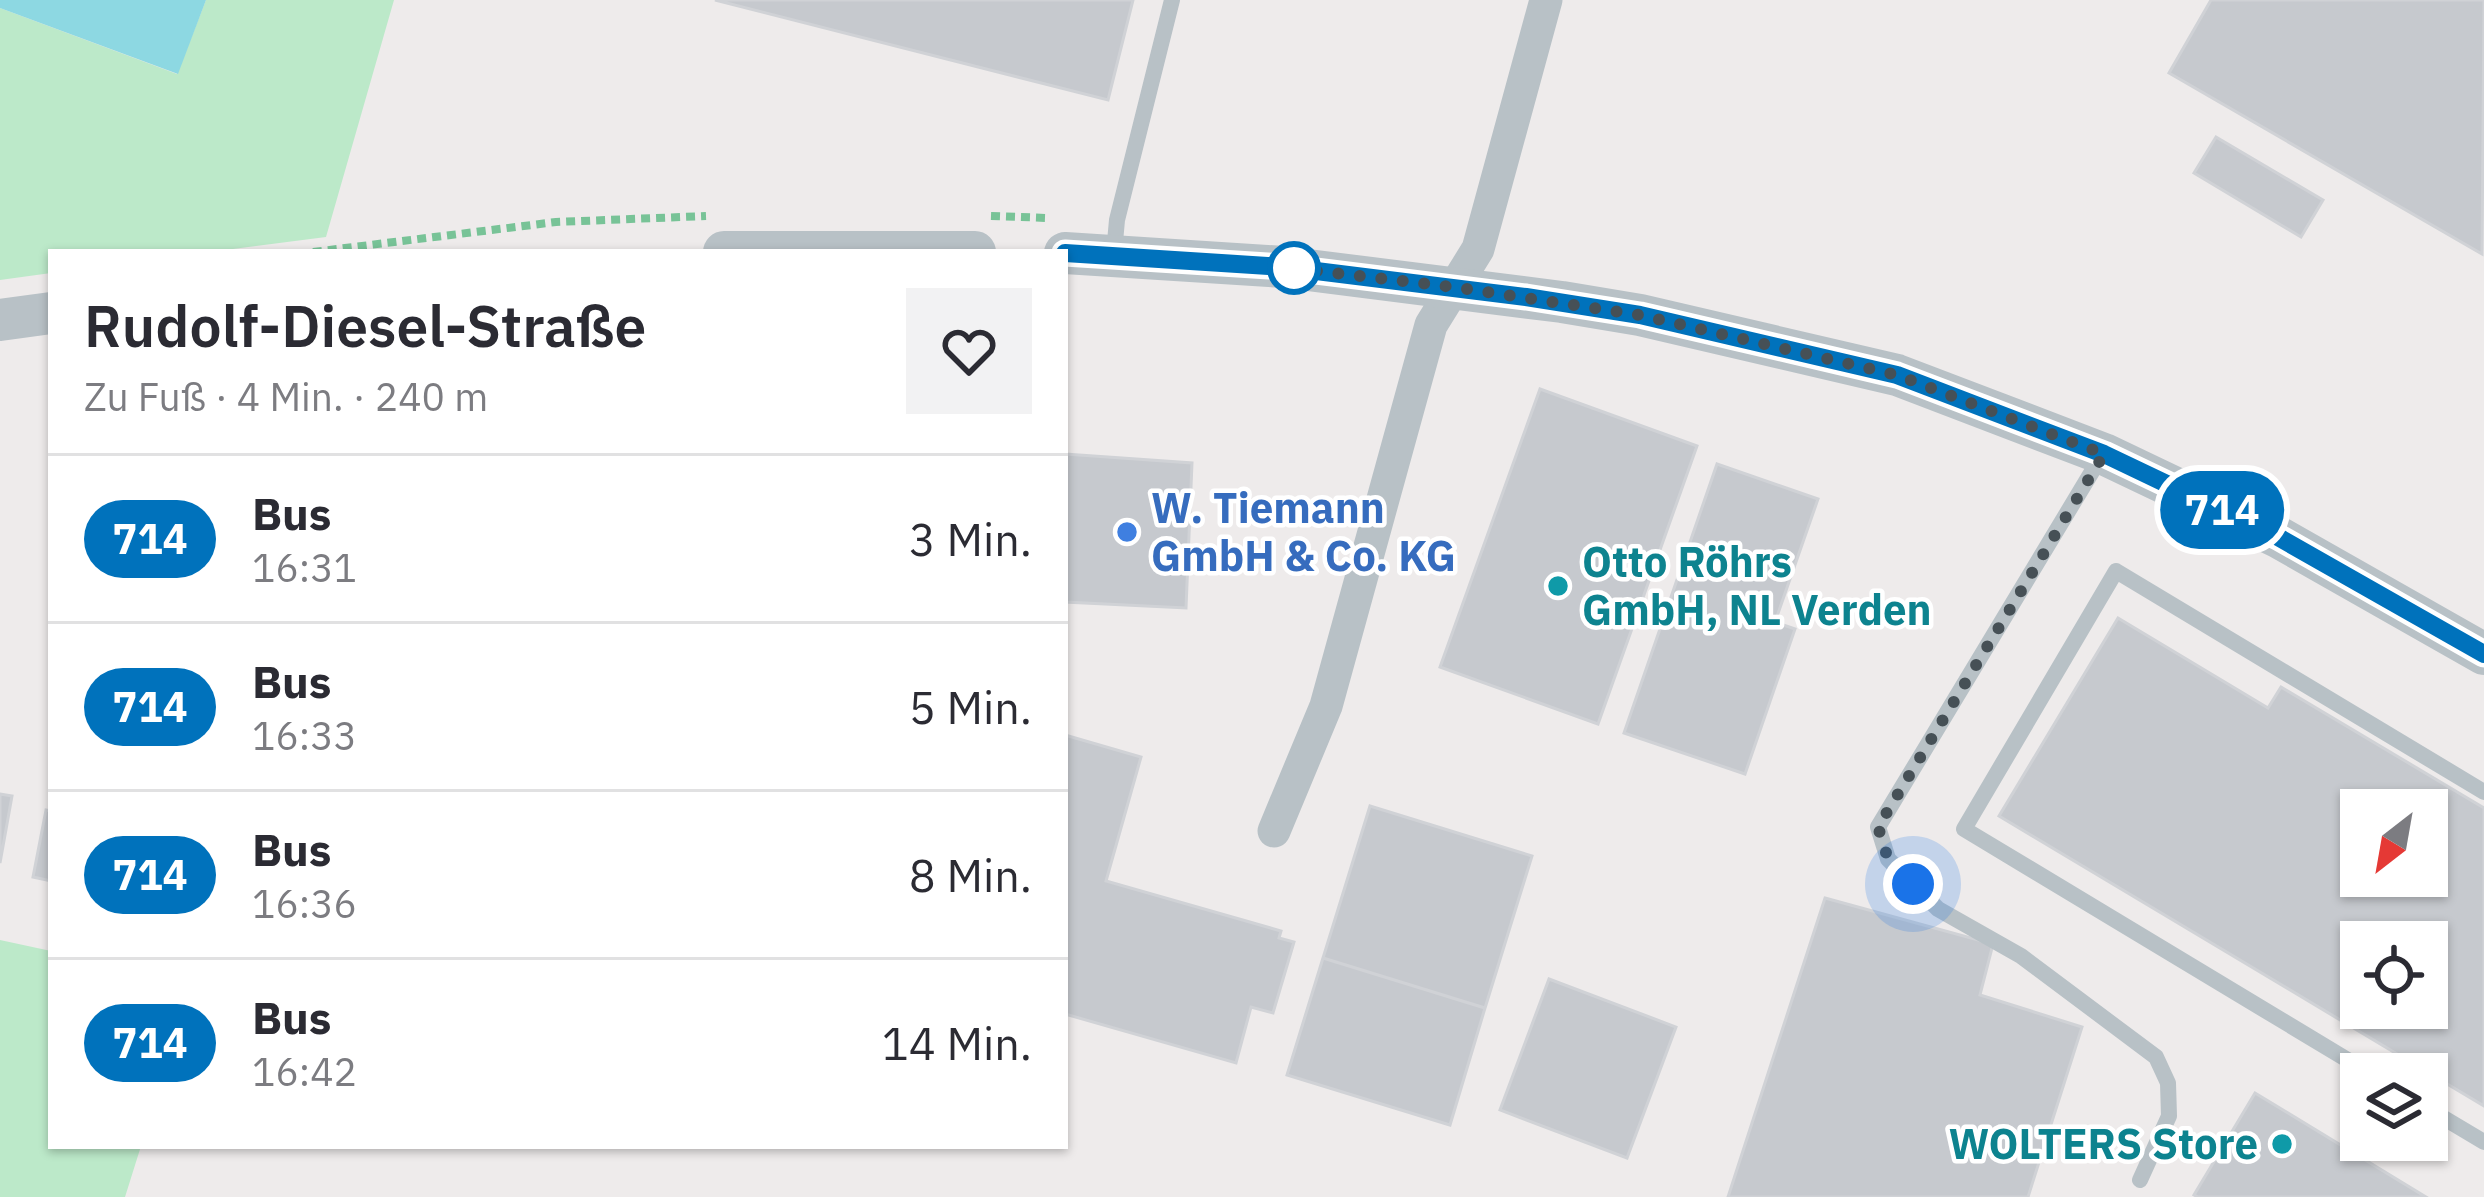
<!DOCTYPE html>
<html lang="de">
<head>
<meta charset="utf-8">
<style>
	:root { --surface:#fff; --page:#f2f2f3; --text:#2b2b33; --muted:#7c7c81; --line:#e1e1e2 }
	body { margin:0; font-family:"IBM Plex Sans",sans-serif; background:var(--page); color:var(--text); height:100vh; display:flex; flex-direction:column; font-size:45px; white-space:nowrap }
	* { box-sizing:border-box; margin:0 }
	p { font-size:39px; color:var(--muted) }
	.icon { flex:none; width:66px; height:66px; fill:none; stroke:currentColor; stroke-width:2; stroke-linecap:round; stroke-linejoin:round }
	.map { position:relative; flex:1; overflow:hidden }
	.drawer { position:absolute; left:48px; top:249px; width:1020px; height:900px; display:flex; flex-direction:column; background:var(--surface); border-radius:0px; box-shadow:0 3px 9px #0004 }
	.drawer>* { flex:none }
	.badge { padding:0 24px; border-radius:39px; font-size:42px; line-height:78px }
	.needle { width:78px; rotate:211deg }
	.tools { position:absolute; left:2340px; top:789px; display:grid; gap:24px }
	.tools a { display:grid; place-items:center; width:108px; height:108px; border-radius:0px; background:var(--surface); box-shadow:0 3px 9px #0004; font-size:60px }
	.you { position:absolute; width:60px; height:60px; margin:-30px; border:9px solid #fff; border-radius:50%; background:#1a73e8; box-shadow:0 0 0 18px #1a73e833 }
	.map>.badge { position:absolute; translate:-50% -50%; box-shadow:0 0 0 6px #fff }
	.round { display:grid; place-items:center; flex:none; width:126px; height:126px; border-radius:0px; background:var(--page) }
	.summary { display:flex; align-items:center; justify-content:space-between; height:204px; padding:0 36px }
	h1 { font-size:57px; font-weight:600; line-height:90px }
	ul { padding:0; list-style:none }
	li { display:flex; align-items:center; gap:36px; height:168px; padding:0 36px; border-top:3px solid var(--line) }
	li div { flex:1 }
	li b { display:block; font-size:45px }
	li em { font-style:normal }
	li .badge { min-width:132px; font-weight:700; text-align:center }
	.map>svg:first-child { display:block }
	.green { fill:#bce9c9 }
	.water { fill:#8dd8e2 }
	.building { fill:#c6c9ce; stroke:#d0d2d6; stroke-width:3; fill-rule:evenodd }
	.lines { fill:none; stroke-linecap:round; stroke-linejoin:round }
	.path { stroke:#78c397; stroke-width:8; stroke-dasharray:9 6; stroke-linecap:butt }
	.service { stroke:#b8c1c6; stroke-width:16 }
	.minor { stroke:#b8c1c6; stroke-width:33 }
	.tertiary { stroke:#b8c1c6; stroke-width:42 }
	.line-casing { stroke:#fff; stroke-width:27 }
	.line { stroke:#0072bc; stroke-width:18 }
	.walk { stroke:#465056; stroke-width:12; stroke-dasharray:0 21.6 }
	.stop-dot { fill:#fff; stroke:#0072bc; stroke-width:6 }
	.shop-dot { fill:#3f7fe0; stroke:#fff; stroke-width:4.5 }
	.culture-dot { fill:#0f9aa8; stroke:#fff; stroke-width:4.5 }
	.labels { text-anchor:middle; stroke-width:9; stroke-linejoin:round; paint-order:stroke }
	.shop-label { font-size:42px; font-weight:bold; fill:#366cbe; stroke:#fff; text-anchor:start }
	.culture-label { font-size:42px; font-weight:bold; fill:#0d838f; stroke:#fff; text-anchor:start }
</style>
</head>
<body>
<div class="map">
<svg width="2484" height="1197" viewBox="0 0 2484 1197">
	<rect width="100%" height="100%" fill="#eeebeb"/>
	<path class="green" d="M206 0H394L326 237 210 252H51V273L0 280V8L177 74Z
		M0 940 51 951V1146H141L125 1197H0Z"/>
	<path class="water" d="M0 0H206L178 74 0 8Z"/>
	<path class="building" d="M715 0H1133L1108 100Z
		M2211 0H2484L2482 254 2169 73Z
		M2216 137 2323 200 2301 237 2194 173Z
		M1540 389 1697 446 1598 724 1440 667Z
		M1065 454 1192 463 1186 608 1065 602Z
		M1717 464 1818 499 1775 622 1795 629 1745 774 1624 733Z
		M2118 618 2268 708 2281 687 2484 808V1106L1999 816ZM2361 810H2427V876H2361ZM2361 942H2427V1008H2361Z
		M1065 735 1141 757 1106 881 1281 931 1279 938 1294 942 1273 1013 1251 1007 1236 1063 1065 1014Z
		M0 794 12 796 0 863Z
		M1370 806 1532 856 1485 1008 1323 958Z
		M46 810 51 811V881L33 877Z
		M1825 898 1993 944 1980 995 2082 1027 2028 1197H1728Z
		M1323 958 1485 1008 1450 1125 1287 1075Z
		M1549 979 1676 1027 1627 1158 1500 1110Z
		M2255 1093 2426 1197H2198L2194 1195Z"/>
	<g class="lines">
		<path class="path" d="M991 216 1048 218
			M313 252 556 222 706 216"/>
		<path class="service" d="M1114 253 1117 220 1172 0
			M2102 455 1878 827 1888 859 1938 909 2021 956 2156 1057 2168 1083 2169 1116 2140 1180
			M2371 1074 1964 829 2116 571 2484 792
			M2427 1108 2484 1142"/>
		<path class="minor" d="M1274 831 1326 706 1431 325 1478 249 1546 0"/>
		<path class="tertiary" d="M724 252H975
			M1065 253 1284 267 1562 302 1640 315 1897 375 2104 454 2278 537 2484 654
			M0 320 51 313"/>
	</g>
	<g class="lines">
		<g class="line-casing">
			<path id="line" d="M1065 253 1284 267 1526 297 1640 315 1897 375 2104 454 2278 537 2484 654"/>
		</g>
		<use href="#line" class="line"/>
		<path class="walk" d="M1294 268 1284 267 1453 287 1640 315 1897 375 2104 454 1878 827 1888 859 1913 884"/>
	</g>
	<circle class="stop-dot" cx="1294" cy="268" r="24"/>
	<circle class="shop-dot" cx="1127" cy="532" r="12"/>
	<g class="culture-dot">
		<circle cx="1558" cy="586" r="12"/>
		<circle cx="2282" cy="1144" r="12"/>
	</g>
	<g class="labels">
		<g class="shop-label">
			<text x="1151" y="523">W. Tiemann<tspan x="1151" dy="48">GmbH &amp; Co. KG</tspan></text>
		</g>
		<g class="culture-label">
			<text x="1582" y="577">Otto Röhrs<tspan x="1582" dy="48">GmbH, NL Verden</tspan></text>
			<text x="2258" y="1159" text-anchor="end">WOLTERS Store</text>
		</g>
	</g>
</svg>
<div class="tools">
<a><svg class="needle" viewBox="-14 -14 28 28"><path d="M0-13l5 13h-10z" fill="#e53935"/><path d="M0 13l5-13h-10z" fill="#7c7c81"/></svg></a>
<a><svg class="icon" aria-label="locate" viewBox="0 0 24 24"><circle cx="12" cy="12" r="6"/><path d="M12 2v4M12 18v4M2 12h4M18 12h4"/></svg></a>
<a><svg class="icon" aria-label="layers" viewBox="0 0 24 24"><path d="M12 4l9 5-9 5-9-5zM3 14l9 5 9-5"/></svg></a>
</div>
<div class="you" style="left:1913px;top:884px"></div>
<b class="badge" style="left:2222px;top:510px;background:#0072bc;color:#fff">714</b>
<section class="drawer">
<div class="summary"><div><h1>Rudolf-Diesel-Straße</h1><p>Zu Fuß · 4 Min. · 240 m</p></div><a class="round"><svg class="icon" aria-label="heart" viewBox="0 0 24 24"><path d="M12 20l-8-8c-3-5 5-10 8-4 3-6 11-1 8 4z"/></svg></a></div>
<ul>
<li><span class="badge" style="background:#0072bc;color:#fff">714</span><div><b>Bus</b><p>16:31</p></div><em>3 Min.</em></li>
<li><span class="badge" style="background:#0072bc;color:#fff">714</span><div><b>Bus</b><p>16:33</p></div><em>5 Min.</em></li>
<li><span class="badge" style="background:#0072bc;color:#fff">714</span><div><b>Bus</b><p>16:36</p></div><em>8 Min.</em></li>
<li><span class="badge" style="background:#0072bc;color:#fff">714</span><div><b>Bus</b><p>16:42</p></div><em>14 Min.</em></li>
</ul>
</section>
</div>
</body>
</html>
